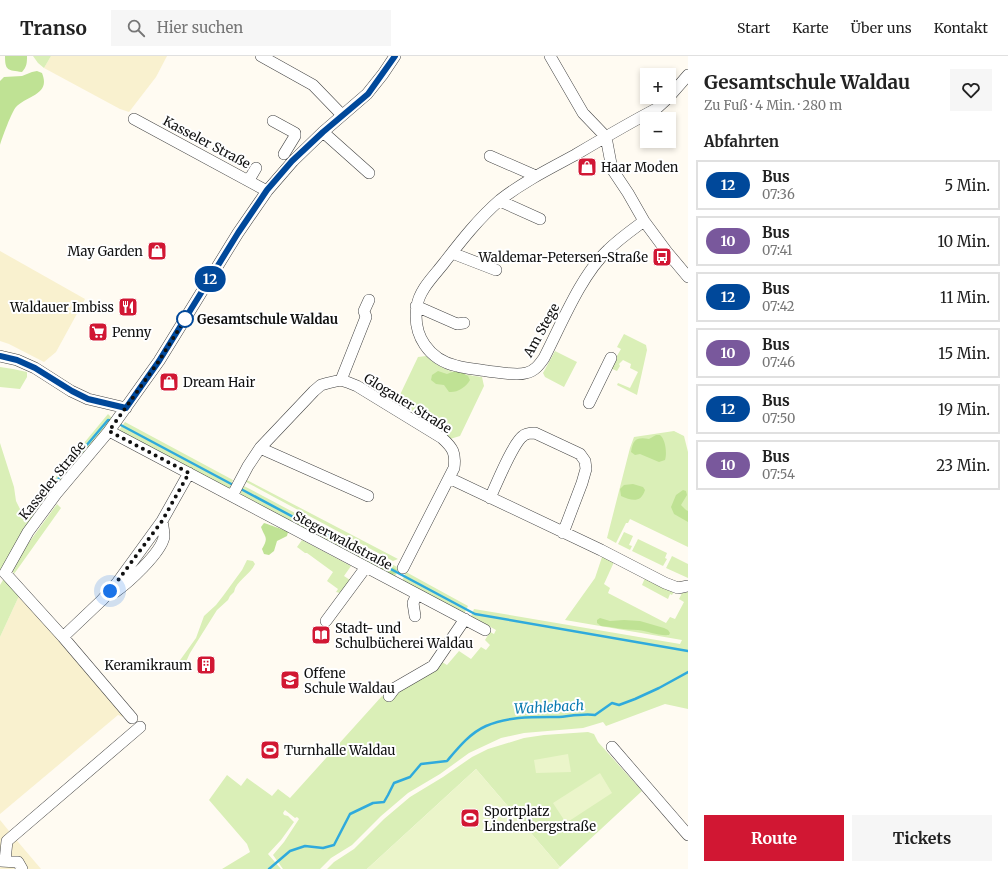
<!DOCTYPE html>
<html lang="de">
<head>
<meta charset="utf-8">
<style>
	:root { --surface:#fff; --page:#f6f6f6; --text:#222; --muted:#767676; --line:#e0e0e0; --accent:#d11733 }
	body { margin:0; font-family:Merriweather,serif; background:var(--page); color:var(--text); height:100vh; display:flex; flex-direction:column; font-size:15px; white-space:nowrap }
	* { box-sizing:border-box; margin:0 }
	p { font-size:13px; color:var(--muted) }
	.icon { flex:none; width:22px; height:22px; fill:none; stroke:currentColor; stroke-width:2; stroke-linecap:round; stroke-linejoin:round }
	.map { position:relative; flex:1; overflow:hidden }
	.drawer { display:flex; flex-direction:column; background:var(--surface); width:320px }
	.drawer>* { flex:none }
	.badge { padding:0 8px; border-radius:13px; font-size:14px; line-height:26px }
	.buttons { position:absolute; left:640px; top:12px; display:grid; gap:8px }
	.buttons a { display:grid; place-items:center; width:36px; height:36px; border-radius:0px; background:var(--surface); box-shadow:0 2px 6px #0003; font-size:20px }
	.you { position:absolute; width:20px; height:20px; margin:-10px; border:3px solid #fff; border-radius:50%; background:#1a73e8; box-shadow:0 0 0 6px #1a73e833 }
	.map>.badge { position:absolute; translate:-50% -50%; box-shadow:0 0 0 2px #fff }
	h2 { padding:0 16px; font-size:15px; line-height:36px }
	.round { display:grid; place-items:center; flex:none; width:42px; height:42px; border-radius:0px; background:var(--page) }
	.summary { display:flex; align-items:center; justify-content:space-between; height:68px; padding:0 16px }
	h1 { font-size:19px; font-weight:700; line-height:30px }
	.button { display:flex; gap:8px; margin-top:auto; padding:8px 16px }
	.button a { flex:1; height:46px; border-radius:0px; background:var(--accent); color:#fff; font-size:16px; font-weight:700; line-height:46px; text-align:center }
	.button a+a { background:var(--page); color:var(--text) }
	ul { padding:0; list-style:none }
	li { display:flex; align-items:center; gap:12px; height:50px; margin:0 8px 6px; padding:0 8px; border:2px solid var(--line); border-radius:0px }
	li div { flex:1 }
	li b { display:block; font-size:15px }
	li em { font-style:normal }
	li .badge { min-width:44px; font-weight:700; text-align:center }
	header { display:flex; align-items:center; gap:24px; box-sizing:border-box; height:56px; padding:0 20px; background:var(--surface); border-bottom:1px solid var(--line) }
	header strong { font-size:19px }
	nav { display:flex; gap:22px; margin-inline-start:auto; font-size:14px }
	.search { width:280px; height:36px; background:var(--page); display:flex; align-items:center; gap:10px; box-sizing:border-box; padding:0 14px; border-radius:0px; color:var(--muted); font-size:15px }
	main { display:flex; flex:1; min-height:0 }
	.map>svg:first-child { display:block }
	.farmland { fill:#f9f1cf }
	.green { fill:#daefb7 }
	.forest { fill:#bfe294 }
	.pitch { fill:#ebf5ca }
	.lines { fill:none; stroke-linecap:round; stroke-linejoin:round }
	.stream { stroke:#2faadc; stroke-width:2.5 }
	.minor-casing { stroke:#434343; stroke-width:12 }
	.minor { stroke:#fff; stroke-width:11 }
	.line-casing { stroke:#fff; stroke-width:9 }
	.line { stroke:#00489a; stroke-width:6 }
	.walk { stroke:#101010; stroke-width:4; stroke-dasharray:0 7.2 }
	.stop-dot { fill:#fff; stroke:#00489a; stroke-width:2 }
	.labels { text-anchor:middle; stroke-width:4; stroke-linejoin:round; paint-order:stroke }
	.street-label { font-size:13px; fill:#101010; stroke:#fff }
	.poi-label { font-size:13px; fill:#101010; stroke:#fff; text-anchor:start }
	.stop-label { font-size:13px; font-weight:bold; fill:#101010; stroke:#fff; text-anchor:start }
	.water-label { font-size:14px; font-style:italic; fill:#097ab1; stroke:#fff }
</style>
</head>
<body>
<header>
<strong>Transo</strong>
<div class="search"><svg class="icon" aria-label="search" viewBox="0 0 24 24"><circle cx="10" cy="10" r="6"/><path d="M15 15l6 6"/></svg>Hier suchen</div>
<nav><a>Start</a><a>Karte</a><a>Über uns</a><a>Kontakt</a></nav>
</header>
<main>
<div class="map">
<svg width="688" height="813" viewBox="0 0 688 813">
	<rect width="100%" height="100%" fill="#fffbf2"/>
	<path class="farmland" d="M51 0H167L156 21 129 56 120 53 44 12Z
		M0 195 85 243 56 296 44 306 9 288 0 285Z
		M19 540 130 664 118 659 0 758V581Z
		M0 764 13 780 41 813H0Z"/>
	<path class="green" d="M33 0H51L44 12 38 7Z
		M624 278 646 289 647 294 637 339 617 329 618 327 630 332 638 316 630 312 631 308 623 304 619 308 620 310 617 315 610 312 621 293 617 291Z
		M555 295 577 306 564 331 545 321 543 317Z
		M426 300C442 316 461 318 482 321L484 330 460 380 450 383 445 379 444 375 397 345 418 301Z
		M0 311 13 313 27 316V321L20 333 0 331Z
		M108 358 112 362 27 472 0 519V387L14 431 16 445 26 465 50 428Z
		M125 366 233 424 230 432 229 433 119 374Z
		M674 375 684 380 688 396V491L630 463 628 467H626L616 487 607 482 630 392 634 381Z
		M245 423 398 503 393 505 246 426Z
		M244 430 399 512 395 521 240 438Z
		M57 448 61 452 14 518 11 511Z
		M624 476 633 480 629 489 632 490 630 494 618 488Z
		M638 483 667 497 665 502 667 503 663 510 632 495Z
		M302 484 351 510 344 520 350 524 340 537 336 536 338 533 327 525 333 516 307 497H305L297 491Z
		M672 500 688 508V522L666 512Z
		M602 501 614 506 604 528 610 532 608 537 666 567 670 561 675 563 684 546 679 543 682 537 688 536V653L665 648 606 670 603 666 583 672 524 677 501 682 469 697 440 718 408 737 381 760 352 789 331 802 320 813H283L273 799 284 786 299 763 297 761 295 762 285 754 283 757 284 759 288 760 294 766 281 784 268 798 281 813H222L250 796 247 788 209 744 227 719 241 730 247 722 272 740 278 733 290 742 382 640 391 641 442 606 447 609 459 595 471 603 481 591 486 594 490 589 485 584 490 576 494 578 496 574 471 560 474 553 680 588 682 584 565 564 595 522Z
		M247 504 253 505 255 508C250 519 236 525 234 536L230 540 228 544 217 554 190 597 185 608 183 612 179 613 177 610 178 607 196 582 204 560 216 549 223 540 242 514Z
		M406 516 468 550 464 558 402 525Z
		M645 522 674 535 672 539 670 538 668 543 642 529Z
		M3 524H5L19 540 0 581V529Z
		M588 676 594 678 598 686 642 735 560 811 476 713 367 813H327L334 806 354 793 384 763 410 741 443 721 472 701 488 693 524 682 544 679Z"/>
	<path class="forest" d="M5 0H27C27 6 27 11 22 16 8 14 5 15 5 0Z
		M37 15 42 17C51 39 27 39 16 51 12 55 2 82 0 89V25L4 21 22 20 32 16Z
		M438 315 447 318 455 315 463 317 468 320 470 324C466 331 457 337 449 336L444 329 436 328 431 324 432 319Z
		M656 379H660C666 384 667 398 665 404L659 406 640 398 635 399 631 396C633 383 637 381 649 383Z
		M633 428 643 431 645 434C641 447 632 445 621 440L620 433 624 429Z
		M683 434 686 435 687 439 681 449 686 454 688 455V466L674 458 671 451 676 439Z
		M264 467C267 468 285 474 288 476L287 480 277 485 274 495 269 499 264 498 262 493C269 481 265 482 261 471Z
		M374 500C380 506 390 508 397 514L396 517 391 519 368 506 367 503 370 501Z
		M600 562 610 565 624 564 640 565 664 572 668 574 670 577 669 579C658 580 648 575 638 574 625 574 613 571 601 570L597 567V564Z"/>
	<path class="pitch" d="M568 698 571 716 536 717 534 704Z
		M476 713 560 811 558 813H367Z
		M600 717 612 737 566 767 553 747Z"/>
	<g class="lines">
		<path class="stream" d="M117 367 235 430
			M239 432 475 558 688 595
			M47 436 108 364 113 365
			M269 813 290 795 305 790 323 792 334 789 350 758 373 747 384 746 388 739 394 727 410 721 421 708 447 705C458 692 470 677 486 670 509 660 534 661 559 661 570 660 585 657 595 659L612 647 619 649 635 643 659 632 688 616"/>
		<g class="minor-casing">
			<path id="minor" d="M261 0 313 29 342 59
				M550 0 583 57 606 81 612 113 628 137 644 165 667 196 688 221
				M134 63 267 135
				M273 65 295 77V80L284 98
				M323 76 369 117
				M490 100 536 120
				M249 124 256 112
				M500 145 540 163
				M644 165C632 174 619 183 608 194 581 219 561 269 544 302 539 309 535 315 526 317 516 320 497 316 487 315 477 313 467 313 457 310 429 304 412 279 417 250 419 234 434 220 444 207 461 185 479 162 500 144 523 126 549 113 575 99 602 83 629 67 656 53L668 42 688 19
				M452 197 496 214
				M416 250 457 268 464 267
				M0 300 17 304 35 312 71 335 88 343 126 352
				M341 324 366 261 364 255 369 244
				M589 347 611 302
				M109 375 485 574
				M260 392 368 440
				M449 422 601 494 665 527 678 532 688 530
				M232 440 248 410 260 392 314 335 321 329 328 327 341 324 347 326 357 330 442 382C453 392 456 397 454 412L403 512
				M490 442C496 429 513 387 523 380 526 377 531 377 535 377L580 398 585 405 586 413 582 427 563 477
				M115 536C128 527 161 497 164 481 164 476 163 470 162 465
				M415 560 413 547 417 538
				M326 565 366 511
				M63 581 102 544 117 527 162 465 189 417
				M389 640 395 632 433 610 465 563
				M132 662 63 581 5 517 28 476 56 438 109 375 159 305 238 177 267 135 293 105 323 76 367 38 383 18 395 0
				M612 691 688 779
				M0 805 18 806 22 813
				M5 805 7 785 140 671"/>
		</g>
		<use href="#minor" class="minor"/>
	</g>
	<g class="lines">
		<g class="line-casing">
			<path id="line" d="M0 300 17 304 35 312 72 335 88 343 126 352 159 305 238 177 267 134 292 105 323 76 368 38 395 0"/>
		</g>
		<use href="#line" class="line"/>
		<path class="walk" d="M110 535 162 465 189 417 109 375 159 305 187 260 185 263"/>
	</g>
	<defs>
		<g id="shop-square" transform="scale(1)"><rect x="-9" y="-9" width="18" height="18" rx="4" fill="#d11733" stroke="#fff"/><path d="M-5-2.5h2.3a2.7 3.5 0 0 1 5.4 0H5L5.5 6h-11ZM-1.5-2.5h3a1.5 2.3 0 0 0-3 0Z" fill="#fff"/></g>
		<g id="bus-square" transform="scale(1)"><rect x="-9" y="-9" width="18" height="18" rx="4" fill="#d11733" stroke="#fff"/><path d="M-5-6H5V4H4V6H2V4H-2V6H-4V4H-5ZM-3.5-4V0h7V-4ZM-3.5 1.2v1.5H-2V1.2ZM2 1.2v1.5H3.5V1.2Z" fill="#fff"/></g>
		<g id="restaurant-square" transform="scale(1)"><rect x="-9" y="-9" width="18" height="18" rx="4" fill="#d11733" stroke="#fff"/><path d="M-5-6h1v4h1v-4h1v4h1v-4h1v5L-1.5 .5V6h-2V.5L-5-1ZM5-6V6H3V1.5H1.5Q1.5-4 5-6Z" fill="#fff"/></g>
		<g id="supermarket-square" transform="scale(1)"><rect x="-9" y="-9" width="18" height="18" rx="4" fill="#d11733" stroke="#fff"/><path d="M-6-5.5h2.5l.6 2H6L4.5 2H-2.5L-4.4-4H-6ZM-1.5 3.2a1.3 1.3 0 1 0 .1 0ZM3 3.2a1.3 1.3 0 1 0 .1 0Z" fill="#fff"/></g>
		<g id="library-square" transform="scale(1)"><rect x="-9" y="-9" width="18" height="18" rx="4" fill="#d11733" stroke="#fff"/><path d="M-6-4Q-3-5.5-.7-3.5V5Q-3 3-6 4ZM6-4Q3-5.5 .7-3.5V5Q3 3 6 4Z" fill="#fff"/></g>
		<g id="building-square" transform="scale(1)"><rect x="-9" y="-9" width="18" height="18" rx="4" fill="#d11733" stroke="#fff"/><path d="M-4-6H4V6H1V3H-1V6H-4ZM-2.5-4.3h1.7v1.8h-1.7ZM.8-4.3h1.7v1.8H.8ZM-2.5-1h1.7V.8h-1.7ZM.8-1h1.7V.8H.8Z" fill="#fff"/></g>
		<g id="school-square" transform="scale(1)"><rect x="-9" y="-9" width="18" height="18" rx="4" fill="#d11733" stroke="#fff"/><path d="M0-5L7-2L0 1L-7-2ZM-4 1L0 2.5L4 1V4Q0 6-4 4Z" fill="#fff"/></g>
		<g id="stadium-square" transform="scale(1)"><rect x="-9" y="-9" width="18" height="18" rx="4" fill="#d11733" stroke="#fff"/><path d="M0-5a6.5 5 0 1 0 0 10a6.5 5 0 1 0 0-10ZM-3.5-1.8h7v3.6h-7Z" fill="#fff"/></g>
	</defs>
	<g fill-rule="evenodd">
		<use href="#shop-square" x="587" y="111"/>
		<use href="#shop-square" x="157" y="195"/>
		<use href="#bus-square" x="662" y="201"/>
		<use href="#restaurant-square" x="128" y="251"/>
		<use href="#supermarket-square" x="98" y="276"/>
		<use href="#shop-square" x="169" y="326"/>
		<use href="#library-square" x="321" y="579"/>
		<use href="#building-square" x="206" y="609"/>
		<use href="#school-square" x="290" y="624"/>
		<use href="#stadium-square" x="270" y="694"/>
		<use href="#stadium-square" x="470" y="762"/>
	</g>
	<circle class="stop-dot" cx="185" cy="263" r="8"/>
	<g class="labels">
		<g class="street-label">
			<text transform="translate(207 86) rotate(28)" y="5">Kasseler Straße</text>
			<text transform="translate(541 274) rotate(-61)" y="5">Am Stege</text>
			<text transform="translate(408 347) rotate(32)" y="5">Glogauer Straße</text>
			<text transform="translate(52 424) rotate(-51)" y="5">Kasseler Straße</text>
			<text transform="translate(343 484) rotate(28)" y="5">Stegerwaldstraße</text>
		</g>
		<g class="poi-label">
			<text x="601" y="116">Haar Moden</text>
			<text x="143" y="200" text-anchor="end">May Garden</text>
			<text x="648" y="206" text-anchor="end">Waldemar-Petersen-Straße</text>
			<text x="114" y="256" text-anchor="end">Waldauer Imbiss</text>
			<text x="112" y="281">Penny</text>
			<text x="183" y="331">Dream Hair</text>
			<text x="335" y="577">Stadt- und<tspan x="335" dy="15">Schulbücherei Waldau</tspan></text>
			<text x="192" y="614" text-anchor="end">Keramikraum</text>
			<text x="304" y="622">Offene<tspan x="304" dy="15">Schule Waldau</tspan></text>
			<text x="284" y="699">Turnhalle Waldau</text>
			<text x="484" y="760">Sportplatz<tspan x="484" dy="15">Lindenbergstraße</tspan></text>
		</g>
		<g class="stop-label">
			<text x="197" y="268">Gesamtschule Waldau</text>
		</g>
		<g class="water-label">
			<text transform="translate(549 651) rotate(-3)" y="5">Wahlebach</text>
		</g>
	</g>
</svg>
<div class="buttons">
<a>+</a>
<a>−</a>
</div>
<div class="you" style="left:110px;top:535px"></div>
<b class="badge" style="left:210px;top:223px;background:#00489a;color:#fff">12</b>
</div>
<section class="drawer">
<div class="summary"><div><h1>Gesamtschule Waldau</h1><p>Zu Fuß · 4 Min. · 280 m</p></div><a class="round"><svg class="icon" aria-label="heart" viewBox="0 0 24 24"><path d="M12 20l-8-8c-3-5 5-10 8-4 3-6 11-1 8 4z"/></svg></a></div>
<h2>Abfahrten</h2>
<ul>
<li><span class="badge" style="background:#00489a;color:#fff">12</span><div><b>Bus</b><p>07:36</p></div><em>5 Min.</em></li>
<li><span class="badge" style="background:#79589c;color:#fff">10</span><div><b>Bus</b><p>07:41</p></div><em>10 Min.</em></li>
<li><span class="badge" style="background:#00489a;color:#fff">12</span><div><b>Bus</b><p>07:42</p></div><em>11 Min.</em></li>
<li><span class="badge" style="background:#79589c;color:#fff">10</span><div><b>Bus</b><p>07:46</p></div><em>15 Min.</em></li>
<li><span class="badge" style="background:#00489a;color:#fff">12</span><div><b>Bus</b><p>07:50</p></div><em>19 Min.</em></li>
<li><span class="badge" style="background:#79589c;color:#fff">10</span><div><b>Bus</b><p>07:54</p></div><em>23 Min.</em></li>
</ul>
<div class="button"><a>Route</a><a>Tickets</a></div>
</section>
</main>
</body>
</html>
